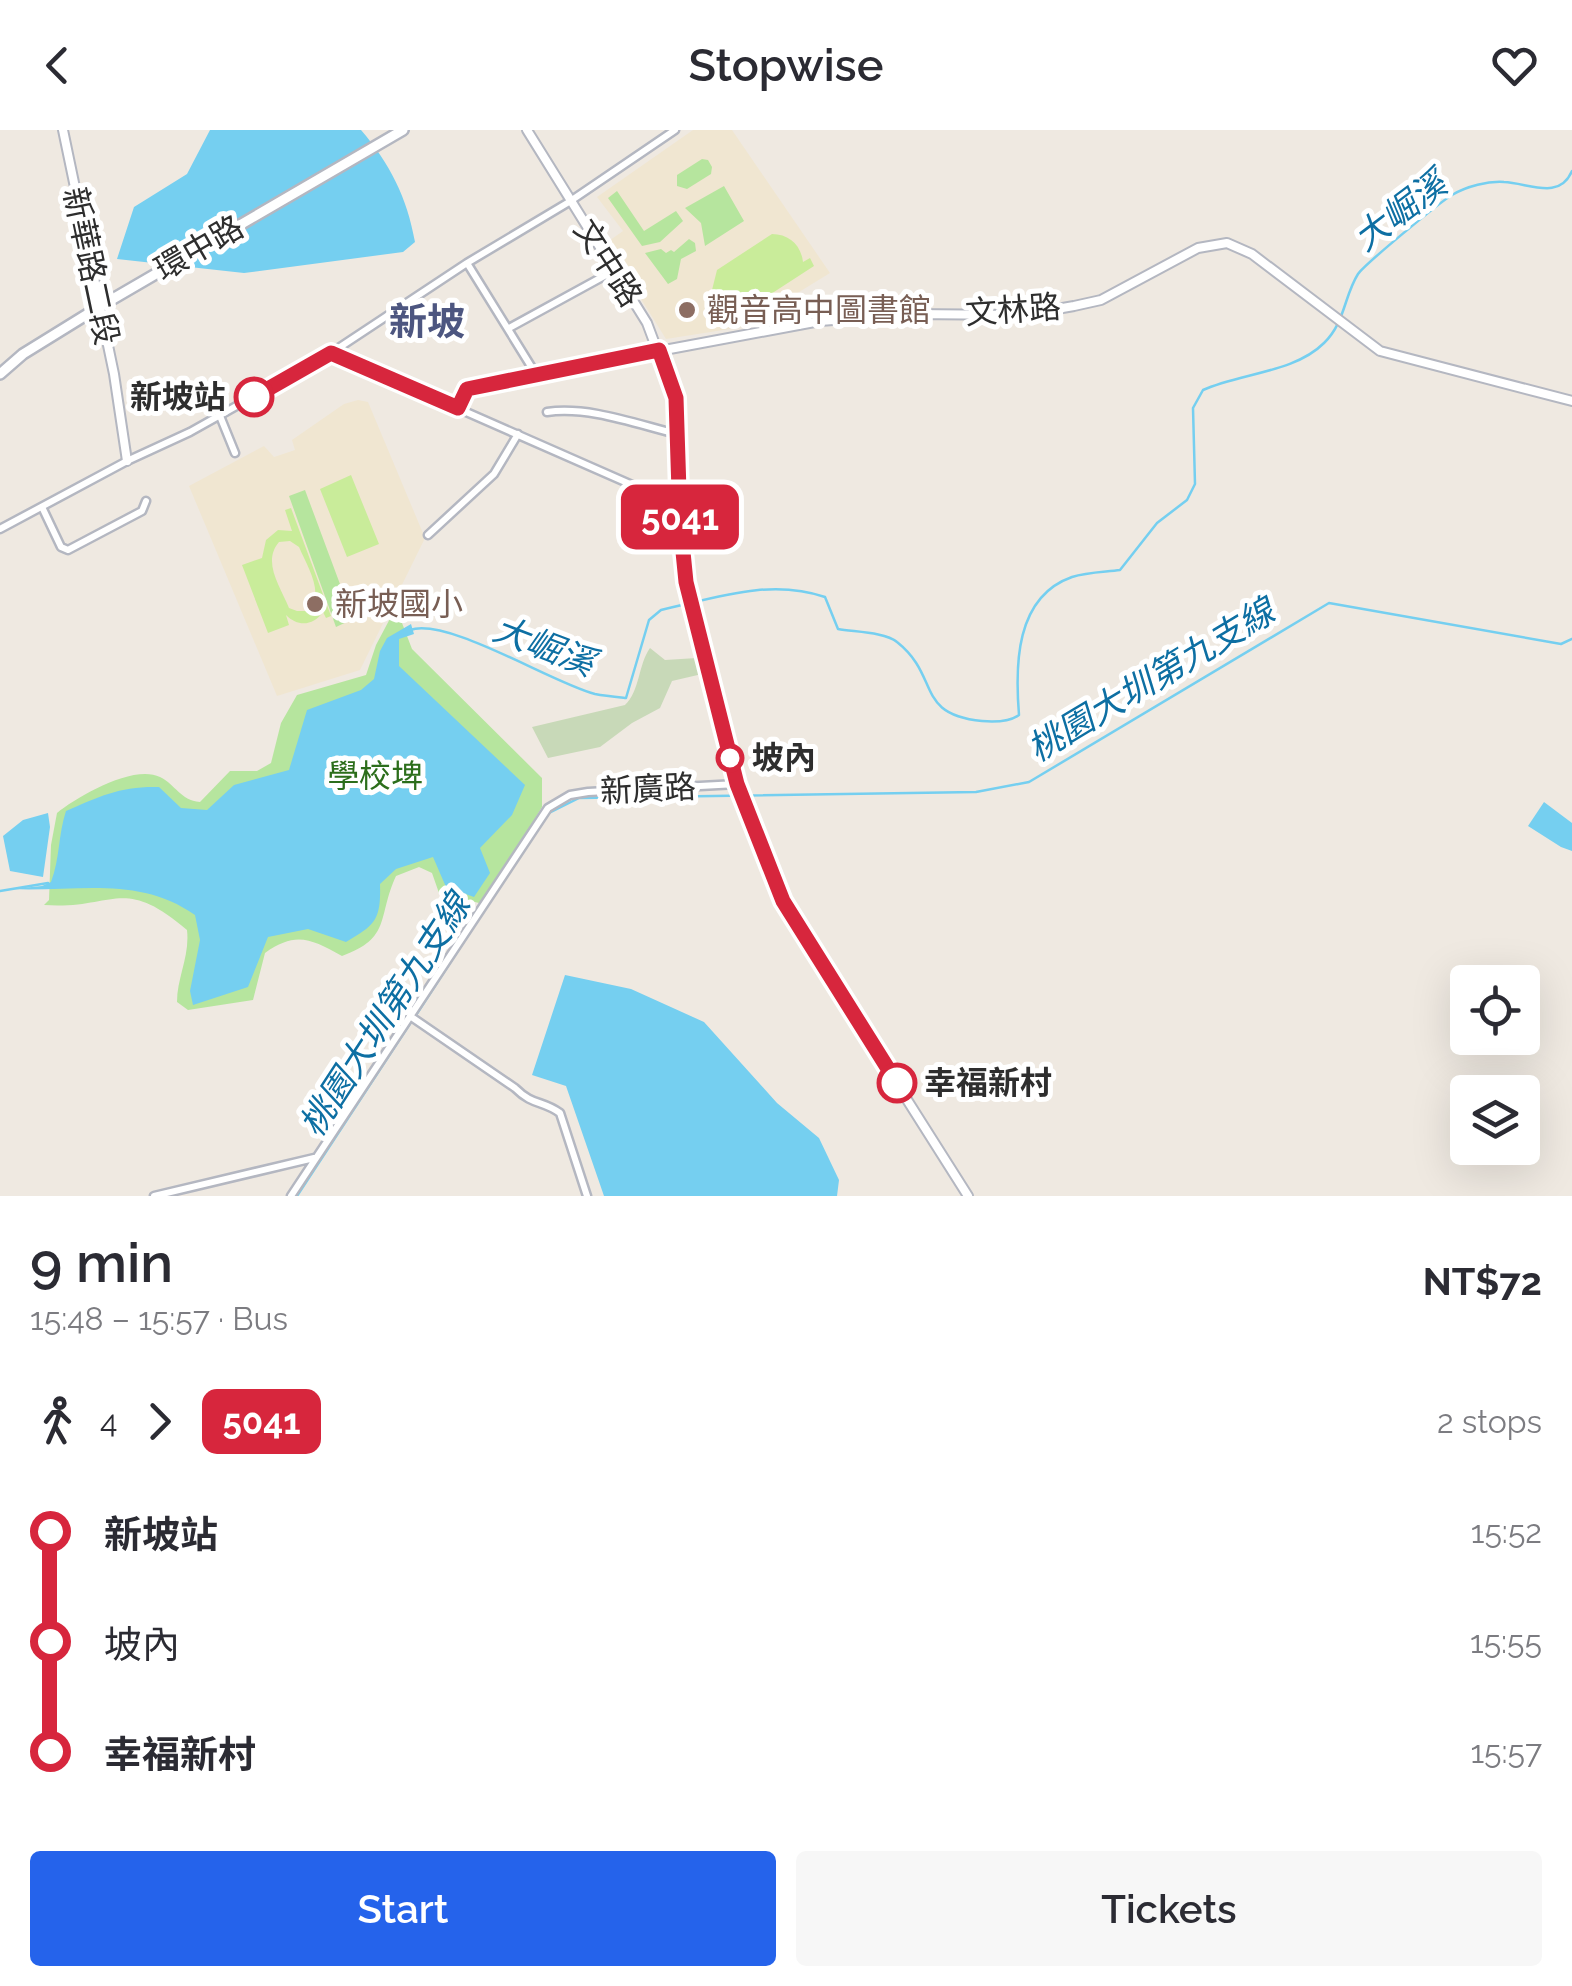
<!DOCTYPE html>
<html lang="en">
<head>
<meta charset="utf-8">
<style>
	:root { --surface:#fff; --page:#f7f7f7; --text:#2b2b33; --muted:#7c7c81; --accent:#2563eb }
	body { margin:0; font-family:Raleway,"Noto Sans TC",sans-serif; background:var(--page); color:var(--text); height:100vh; display:flex; flex-direction:column; font-size:38px; white-space:nowrap }
	* { box-sizing:border-box; margin:0 }
	p { font-size:32px; color:var(--muted) }
	.icon { flex:none; width:55px; height:55px; fill:none; stroke:currentColor; stroke-width:2; stroke-linecap:round; stroke-linejoin:round }
	.map { position:relative; height:1066px; overflow:hidden }
	.panel { display:flex; flex-direction:column; background:var(--surface); flex:1 }
	.panel>* { flex:none }
	.badge { padding:0 20px; border-radius:15px; font-size:35px; line-height:65px }
	.buttons { position:absolute; left:1450px; top:835px; display:grid; gap:20px }
	.buttons a { display:grid; place-items:center; width:90px; height:90px; border-radius:10px; background:var(--surface); box-shadow:0 10px 40px #0002; font-size:50px }
	.map>.badge { position:absolute; translate:-50% -50%; box-shadow:0 0 0 5px #fff }
	.legs { display:flex; align-items:center; gap:15px; height:110px; padding:0 30px; font-size:32px }
	.legs p { margin-inline-start:auto }
	.headline { display:flex; align-items:center; justify-content:space-between; height:170px; padding:0 30px }
	h1 { font-size:55px; font-weight:600; line-height:75px }
	.action { display:flex; gap:20px; margin-top:auto; padding:20px 30px }
	.action a { flex:1; height:115px; border-radius:10px; background:var(--accent); color:#fff; font-size:40px; font-weight:600; line-height:115px; text-align:center }
	.action a+a { background:var(--page); color:var(--text) }
	ul { padding:0 30px; list-style:none }
	li { display:flex; align-items:center; gap:35px; height:110px; font-size:38px }
	li i { display:grid; place-items:center; width:15px; height:100%; margin:0 12px; background:currentColor }
	li i::after { content:''; width:25px; height:25px; margin:-12px; border:8px solid; border-radius:50%; background:var(--surface) }
	li p { margin-inline-start:auto }
	li:first-child i { background:linear-gradient(#0000 50%,currentColor 0) }
	li:last-child i { background:linear-gradient(currentColor 50%,#0000 0) }
	header { display:flex; justify-content:space-between; align-items:center; height:130px; padding:0 30px; background:var(--surface); font-size:45px; font-weight:600 }
	.map>svg:first-child { display:block }
	.education { fill:#f0e6d1 }
	.green { fill:#b6e59e }
	.cemetery { fill:#c8d9b8 }
	.pitch { fill:#c9ec9a; fill-rule:evenodd }
	.water { fill:#75cff0 }
	.lines { fill:none; stroke-linecap:round; stroke-linejoin:round }
	.stream { stroke:#75cff0; stroke-width:2.5 }
	.minor-casing { stroke:#b4b7c1; stroke-width:11 }
	.tertiary-casing { stroke:#b4b7c1; stroke-width:12 }
	.secondary-casing { stroke:#b4b7c1; stroke-width:14 }
	.minor { stroke:#fff; stroke-width:6 }
	.tertiary { stroke:#fff; stroke-width:8 }
	.secondary { stroke:#fff; stroke-width:9 }
	.line-1-casing { stroke:#fff; stroke-width:22 }
	.line-1 { stroke:#d7263d; stroke-width:15 }
	.education-dot { fill:#8d6e63; stroke:#fff; stroke-width:4 }
	.stop-1-dot { fill:#fff; stroke:#d7263d; stroke-width:5 }
	.labels { text-anchor:middle; stroke-width:10; stroke-linejoin:round; paint-order:stroke }
	.street-label { font-size:32px; fill:#2e2e2e; stroke:#fff }
	.education-label { font-size:32px; fill:#785e54; stroke:#fff; text-anchor:start }
	.stop-label { font-size:32px; font-weight:bold; fill:#2e2e2e; stroke:#fff; text-anchor:start }
	.park-label { font-size:32px; fill:#2c6e1b; stroke:#fff }
	.water-label { font-size:35px; font-style:italic; fill:#0d6fa3; stroke:#fff }
	.quarter-label { font-size:38px; font-weight:bold; fill:#4d5680; stroke:#fff }
</style>
</head>
<body>
<header><svg class="icon" aria-label="back" viewBox="0 0 24 24"><path d="M15 5l-7 7 7 7"/></svg>Stopwise<svg class="icon" aria-label="heart" viewBox="0 0 24 24"><path d="M12 20l-8-8c-3-5 5-10 8-4 3-6 11-1 8 4z"/></svg></header>
<div class="map">
<svg width="1572" height="1066" viewBox="0 0 1572 1066">
	<rect width="100%" height="100%" fill="#efe9e1"/>
	<path class="education" d="M693 0H732L830 143 742 197 666 209 606 113 623 101 597 67Z
		M358 270 368 272 425 408 360 540 277 566 189 356 264 316 274 327 295 320 292 310 344 274Z"/>
	<path class="green" d="M702 29 708 30 712 37 711 44 687 59 677 56V45Z
		M724 56 744 91 705 116 701 93 685 78Z
		M617 61 644 101 676 81 683 91 660 112 642 116 608 68Z
		M689 109 695 113 696 121 681 129 677 149 668 154 645 123 661 119 666 123 671 120 674 122Z
		M305 360 353 489 336 497 289 366Z
		M393 483 402 493 412 519 542 648V677L483 774 439 763 432 743 419 737 396 746C377 787 392 808 342 826 311 809 296 801 265 823L253 870 188 880 177 872C177 847 190 826 187 800 122 744 114 780 44 775L49 770 51 715 57 683C77 667 133 634 160 647 176 655 180 670 200 672L230 641H257L271 633 281 593 297 565 366 545 376 515Z"/>
	<path class="cemetery" d="M650 518 665 530 697 528 702 544 672 551 660 578 632 593 600 617 548 628 532 597 625 575C640 561 638 535 650 518Z"/>
	<path class="pitch" d="M772 104C789 104 801 115 803 132L810 128 814 136 720 197 715 189 730 178 718 171 712 160 717 140Z
		M351 345 379 414 347 427 320 359Z
		M291 378 331 486 326 488 323 482C313 496 298 497 286 485L289 495 268 503 242 435 262 428 266 410 278 400 292 401 285 380ZM290 411 299 417C307 436 325 463 309 481H297L289 478C280 456 262 432 279 412Z"/>
	<path class="water" d="M210 0H361C390 34 407 67 415 112L403 122 244 143 117 129 134 77 187 44Z
		M411 494 414 504 399 509V536L525 655 512 685 480 718 490 743 474 767 446 757 433 727 396 739 380 754C381 789 376 795 346 812L308 799 268 807 248 857 193 875 190 861 200 810 195 785C139 745 76 762 11 759L42 756 51 752C60 729 58 705 66 681 100 666 121 656 159 657L181 678 207 680 234 655 289 640 307 580 361 560 374 549 380 521 387 508Z
		M1544 672 1572 693V721L1561 717 1528 696Z
		M48 683 50 697 43 747 10 741 3 706 23 690Z
		M565 845 631 859 704 892 777 973 819 1008 839 1050 837 1066H604L566 956 532 945Z"/>
	<g class="lines">
		<path class="stream" d="M410 500C448 487 552 553 595 564 605 566 616 567 626 568L649 490 661 480C715 468 770 448 825 467L838 499C854 502 885 502 897 512 941 547 914 584 982 591 994 592 1009 592 1019 585 1015 536 1015 467 1072 447 1087 442 1105 442 1120 440L1157 393 1187 370 1195 354 1193 278 1203 260C1240 243 1294 243 1324 213 1345 193 1344 166 1358 144 1365 134 1440 72 1452 65 1467 56 1488 51 1504 52 1529 53 1559 71 1572 41
			M547 684 579 668 976 662 1029 652 1329 473 1561 514 1572 509
			M0 761 48 753
			M416 885 485 779
			M297 1066 411 892"/>
		<g class="minor-casing">
			<path id="minor" d="M467 133 537 246
				M509 198 615 140
				M332 223 639 358 679 392
				M458 278 467 259 659 221
				M547 282C589 276 636 294 677 304
				M220 286 235 323
				M42 377 61 417 68 420 142 381 146 371
				M0 399 127 331 190 302 331 223 467 133 569 72 675 0
				M428 405 494 344 518 304
				M410 886 515 958C533 976 542 970 560 983L587 1066
				M154 1066 314 1028
				M291 1066 548 678 570 665 588 662 737 654"/>
		</g>
		<g class="tertiary-casing">
			<path id="tertiary" d="M63 0 114 244 127 331
				M527 0 647 193 675 268 680 392 686 452 737 654 783 771 802 804 968 1066
				M659 221 820 191 912 184 1022 185 1074 176 1101 170 1198 118 1227 113 1252 124 1380 221 1572 271"/>
		</g>
		<g class="secondary-casing">
			<path id="secondary" d="M0 244 23 224 99 177 403 0"/>
		</g>
		<use href="#minor" class="minor"/>
		<use href="#tertiary" class="tertiary"/>
		<use href="#secondary" class="secondary"/>
	</g>
	<g class="lines">
		<g class="line-1-casing">
			<path id="line-1" d="M254 267 331 223 458 278 467 259 659 220 676 268 680 392 686 452 737 654 783 771 897 953"/>
		</g>
		<use href="#line-1" class="line-1"/>
	</g>
	<g class="education-dot">
		<circle cx="687" cy="180" r="10"/>
		<circle cx="315" cy="474" r="10"/>
	</g>
	<g class="stop-1-dot">
		<circle cx="254" cy="267" r="18"/>
		<circle cx="730" cy="628" r="12"/>
		<circle cx="897" cy="953" r="18"/>
	</g>
	<g class="labels">
		<g class="street-label">
			<text transform="translate(199 118) rotate(-30)" y="11">環中路</text>
			<text transform="translate(608 133) rotate(57)" y="11">文中路</text>
			<text transform="translate(91 136) rotate(78)" y="11">新華路二段</text>
			<text transform="translate(1013 180) rotate(-4)" y="11">文林路</text>
			<text transform="translate(648 659) rotate(-3)" y="11">新廣路</text>
		</g>
		<g class="education-label">
			<text x="707" y="191">觀音高中圖書館</text>
			<text x="335" y="485">新坡國小</text>
		</g>
		<g class="stop-label">
			<text x="226" y="278" text-anchor="end">新坡站</text>
			<text x="752" y="639">坡內</text>
			<text x="924" y="964">幸福新村</text>
		</g>
		<g class="park-label">
			<text x="375" y="657">學校埤</text>
		</g>
		<g class="water-label">
			<text transform="translate(1400 81) rotate(-37)" y="12">大崛溪</text>
			<text transform="translate(544 516) rotate(21)" y="12">大崛溪</text>
			<text transform="translate(1151 550) rotate(-31)" y="12">桃園大圳第九支線</text>
			<text transform="translate(385 885) rotate(-57)" y="12">桃園大圳第九支線</text>
		</g>
		<g class="quarter-label">
			<text x="427" y="205">新坡</text>
		</g>
	</g>
</svg>
<div class="buttons">
<a><svg class="icon" aria-label="locate" viewBox="0 0 24 24"><circle cx="12" cy="12" r="6"/><path d="M12 2v4M12 18v4M2 12h4M18 12h4"/></svg></a>
<a><svg class="icon" aria-label="layers" viewBox="0 0 24 24"><path d="M12 4l9 5-9 5-9-5zM3 14l9 5 9-5"/></svg></a>
</div>
<b class="badge" style="left:680px;top:387px;background:#d7263d;color:#fff">5041</b>
</div>
<section class="panel">
<div class="headline"><div><h1>9 min</h1><p>15:48 – 15:57 · Bus</p></div><b>NT$72</b></div>
<div class="legs"><svg class="icon" aria-label="walk" viewBox="0 0 24 24"><circle cx="13" cy="4" r="2"/><path d="M13 8l-2 6 4 7M11 14l-3 7M7 12l3-4h3l4 4"/></svg>4<svg class="icon" aria-label="forward" viewBox="0 0 24 24"><path d="M9 5l7 7-7 7"/></svg><b class="badge" style="background:#d7263d;color:#fff">5041</b><p>2 stops</p></div>
<ul>
<li><i style="color:#d7263d"></i><b>新坡站</b><p>15:52</p></li>
<li><i style="color:#d7263d"></i><span>坡內</span><p>15:55</p></li>
<li><i style="color:#d7263d"></i><b>幸福新村</b><p>15:57</p></li>
</ul>
<div class="action"><a>Start</a><a>Tickets</a></div>
</section>
</body>
</html>
